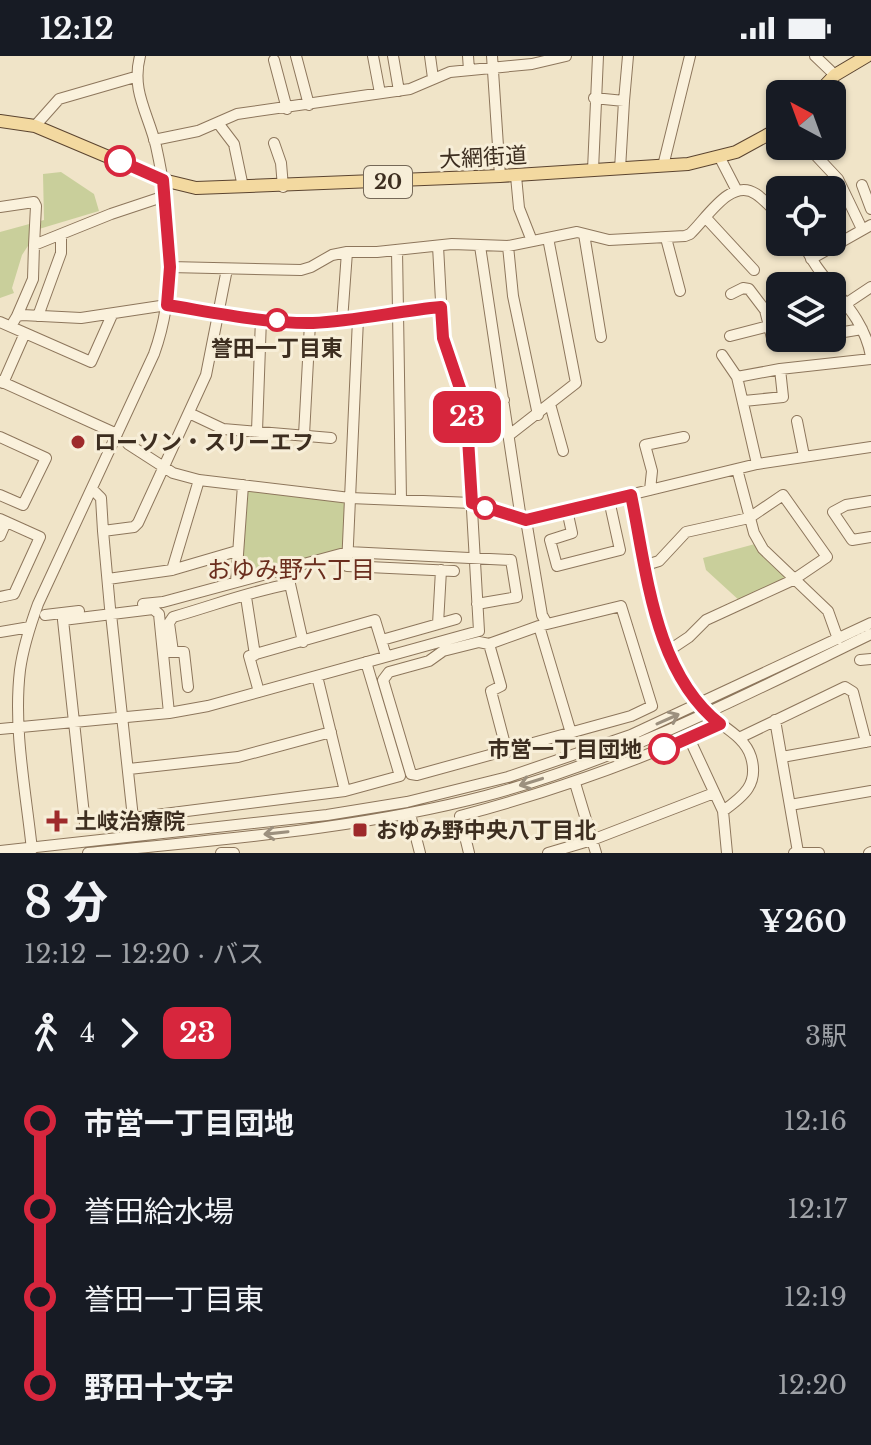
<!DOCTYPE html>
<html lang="ja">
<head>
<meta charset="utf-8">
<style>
	:root { --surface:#171b24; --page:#20242c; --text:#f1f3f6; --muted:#9ea1a6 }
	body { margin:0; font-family:"Libre Baskerville","Noto Sans JP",serif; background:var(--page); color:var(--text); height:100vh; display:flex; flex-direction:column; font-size:30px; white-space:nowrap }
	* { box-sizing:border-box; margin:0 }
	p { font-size:26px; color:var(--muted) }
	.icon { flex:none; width:44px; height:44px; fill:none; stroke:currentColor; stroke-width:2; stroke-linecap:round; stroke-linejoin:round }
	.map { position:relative; height:797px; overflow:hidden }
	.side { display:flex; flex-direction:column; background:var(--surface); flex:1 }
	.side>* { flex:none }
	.badge { padding:0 16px; border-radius:12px; font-size:28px; line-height:52px }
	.needle { width:52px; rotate:319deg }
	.controls { position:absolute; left:766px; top:24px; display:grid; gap:16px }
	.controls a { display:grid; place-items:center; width:80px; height:80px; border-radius:12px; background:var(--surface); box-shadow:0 2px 6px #0004; font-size:40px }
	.map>.badge { position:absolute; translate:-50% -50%; box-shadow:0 0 0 4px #fff }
	.legs { display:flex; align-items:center; gap:12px; height:88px; padding:0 24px; font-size:26px }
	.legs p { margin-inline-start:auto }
	.head { display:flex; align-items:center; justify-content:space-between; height:136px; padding:0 24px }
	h1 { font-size:44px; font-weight:800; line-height:60px }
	ul { padding:0 24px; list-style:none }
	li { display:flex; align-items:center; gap:28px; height:88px; font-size:30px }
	li i { display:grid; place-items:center; width:12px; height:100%; margin:0 10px; background:currentColor }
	li i::after { content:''; width:20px; height:20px; margin:-10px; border:6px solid; border-radius:50%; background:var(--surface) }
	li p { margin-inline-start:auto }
	li:first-child i { background:linear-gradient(#0000 50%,currentColor 0) }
	li:last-child i { background:linear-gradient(currentColor 50%,#0000 0) }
	.status { display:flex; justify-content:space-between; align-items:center; height:56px; padding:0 40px; background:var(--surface); direction:ltr }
	.status svg { height:22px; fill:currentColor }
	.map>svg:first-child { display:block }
	.green { fill:#c9cf9b }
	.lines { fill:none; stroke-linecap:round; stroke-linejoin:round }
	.minor-casing { stroke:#8d765c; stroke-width:12 }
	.major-casing { stroke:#5b4430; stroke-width:14 }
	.minor { stroke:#faf1dc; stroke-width:10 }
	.major { stroke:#f3d9a0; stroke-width:12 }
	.oneway { stroke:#9c907e }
	.line-1-casing { stroke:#fff; stroke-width:18 }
	.line-1 { stroke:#d7263d; stroke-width:12 }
	.stop-1-dot { fill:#fff; stroke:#d7263d; stroke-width:4 }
	.poi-dot { fill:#9e2a2b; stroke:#f7eed8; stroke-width:3 }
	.labels { text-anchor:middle; stroke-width:6; stroke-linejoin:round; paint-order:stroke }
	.shield { fill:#f7eed8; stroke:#756857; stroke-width:2 }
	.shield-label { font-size:20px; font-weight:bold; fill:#3d2e20 }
	.street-label { font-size:22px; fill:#3d2e20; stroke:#f7eed8 }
	.stop-label { font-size:22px; font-weight:bold; fill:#3d2e20; stroke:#f7eed8 }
	.poi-label { font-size:22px; font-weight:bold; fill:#3d2e20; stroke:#f7eed8; text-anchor:start }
	.neighbourhood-label { font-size:24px; fill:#6b2e1e; stroke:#f7eed8 }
</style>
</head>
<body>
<div class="status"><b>12:12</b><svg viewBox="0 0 49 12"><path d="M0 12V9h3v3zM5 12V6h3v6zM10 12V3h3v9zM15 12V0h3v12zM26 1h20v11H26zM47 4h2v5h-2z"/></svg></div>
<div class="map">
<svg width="871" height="797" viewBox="0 0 871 797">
	<rect width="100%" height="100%" fill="#f0e4c8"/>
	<path class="green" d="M61 116 94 138 99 155 39 173 22 199 12 232 14 237 0 242V176L44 164 43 118Z
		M247 431 345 443V495L238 521Z
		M755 488 787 523 741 546 706 514 703 502Z"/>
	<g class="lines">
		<g class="minor-casing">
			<path id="minor" d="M296 0 309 49
				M373 0 380 37
				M393 0 399 35
				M430 0 433 22
				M468 0 469 14
				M492 0 500 120
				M815 0 835 19
				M274 4 287 53
				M594 42 624 45 628 0
				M218 67 234 88 243 131
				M35 70 59 43 135 21
				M154 84 198 75 237 58 410 33 450 16 532 8 566 0
				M274 87 281 107 283 131
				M807 90 838 123 862 173
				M720 102 736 133
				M663 110 690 0
				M620 113 624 45
				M593 114 598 0
				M516 120 519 152 532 185
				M862 129 871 153
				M0 151 34 146 36 150 34 189 111 158 165 140
				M706 162 754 214
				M584 178 601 281
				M666 182 680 235
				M803 186C820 228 862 251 871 300
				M480 190 521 463
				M508 190 513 240 538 359
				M397 194 401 443
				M811 203 871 169
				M170 211 301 214 311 211 332 199 347 196H377L452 188 508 190 577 176 609 184 685 180 690 178C707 162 731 121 756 138 765 144 772 153 780 160
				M731 238 743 232 749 233 765 254 773 286 802 282
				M847 247 871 231
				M17 260 33 223 34 189
				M38 260 61 197V181
				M358 263 347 510 454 515
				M342 265 347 196
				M0 266 91 306 112 259
				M11 270 17 260 22 259 81 262 167 249 218 258 310 267 358 263 441 251
				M832 278 862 273
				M730 280 769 270
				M722 299 737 321 757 408
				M737 321 780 313 871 303
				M0 325 117 378
				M3 327 25 277
				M744 345 783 341 780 313
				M550 348 563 395
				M466 350 504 344
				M189 357 223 373 331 382
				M797 365 804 400
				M257 375 261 262
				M304 379 310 267
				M508 380 576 327 548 182
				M0 381 46 402 23 449 0 439
				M128 388 173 417 199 424 350 442 472 447 526 464 757 408 871 391
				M737 413 754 477 763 493 828 555 838 583
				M92 433 101 442 103 475
				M650 434 652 415 645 389 684 381
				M631 439C642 492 650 566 676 612 683 625 691 638 699 649 714 668 744 677 751 701 759 728 744 740 723 755
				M871 445 846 449 833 456 852 484 871 481
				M567 454 572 477 550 484 557 510 620 494 609 444
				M0 463 40 481 14 538 0 541
				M526 464 542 559 547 568
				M0 480 6 466
				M646 509 659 505 686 476 749 462 783 439 827 501 793 524 706 564 689 581 668 595
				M172 514 199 424
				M108 523 172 514 237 495
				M236 526 243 429
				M246 541 255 599
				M143 548 163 546 348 496 511 504 517 541 477 548
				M621 550 652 650 631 660 417 719 411 718 383 624 389 616 429 605 443 595 479 586 489 588 539 570Z
				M110 552 103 475 134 471 138 467 206 319 227 213
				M111 558 133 762
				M45 559 79 555
				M438 568 441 514
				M539 570 571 677
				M0 576 30 571
				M382 584 456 563
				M489 588 501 630 491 635 507 696
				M169 596H184L188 631
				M173 596 169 567 173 561C212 550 251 535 290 528L303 586
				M860 604 871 603
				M317 620 345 735
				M259 636 249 600 375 564 386 600
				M169 657 159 558 153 553 63 564 85 768 345 735 400 720 366 606
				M775 664 798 796
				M0 673 169 657 208 650 479 575 466 350 443 282 438 190
				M689 682 723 755 727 797
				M739 682 845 631 853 636 866 686
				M782 701 871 685
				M129 713 238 701 331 676
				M575 727 596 797
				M790 749 871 735
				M410 758 420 797
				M32 794C26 736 13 673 20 614 23 592 30 570 38 548L154 298C178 231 171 158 156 90 148 57 131 35 140 0
				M0 795 327 759 407 746 508 721 631 679 871 567
				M88 797C221 783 355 774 485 740 621 704 745 639 871 578
				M221 797H234
				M469 797 460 760C551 736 635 706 720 668
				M548 797 592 784 714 737
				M794 797H819
				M869 797 871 796"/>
		</g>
		<g class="major-casing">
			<path id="major" d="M817 38 835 19 867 0
				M0 65 35 70 163 124 196 132 500 120 688 108 736 96 780 72"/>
		</g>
		<use href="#minor" class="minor"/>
		<use href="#major" class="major"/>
	</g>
	<defs><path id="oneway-shaft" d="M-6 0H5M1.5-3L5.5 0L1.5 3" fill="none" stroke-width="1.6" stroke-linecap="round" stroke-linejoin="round" transform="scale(2)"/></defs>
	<g class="oneway">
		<use href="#oneway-shaft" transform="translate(668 663) rotate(-24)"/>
		<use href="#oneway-shaft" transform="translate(531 726) rotate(163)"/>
		<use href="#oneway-shaft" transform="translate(276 777) rotate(174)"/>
	</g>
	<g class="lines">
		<g class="line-1-casing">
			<path id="line-1" d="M120 105 163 124 170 211 167 249C211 256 269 268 313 267 356 265 398 255 441 251L443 282 466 350 472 447 526 464 631 439C647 516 654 616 720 668L664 693"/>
		</g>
		<use href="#line-1" class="line-1"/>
	</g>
	<g class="stop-1-dot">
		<circle cx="120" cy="105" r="14"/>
		<circle cx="277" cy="264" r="10"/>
		<circle cx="485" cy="452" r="10"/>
		<circle cx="664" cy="693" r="14"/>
	</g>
	<g class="poi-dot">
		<circle cx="78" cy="386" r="8"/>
		<path d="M53 753h8v8h8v8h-8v8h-8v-8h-8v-8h8z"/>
		<rect x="352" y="766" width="16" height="16" rx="4"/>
	</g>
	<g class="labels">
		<rect class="shield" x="364" y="110" width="48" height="32" rx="6"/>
		<g class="shield-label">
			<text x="388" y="133">20</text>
		</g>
		<g class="street-label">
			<text transform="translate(483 101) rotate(-3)" y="8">大網街道</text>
		</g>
		<g class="stop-label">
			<text x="277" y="300">誉田一丁目東</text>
			<text x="642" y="701" text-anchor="end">市営一丁目団地</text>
		</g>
		<g class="poi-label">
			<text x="94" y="394">ローソン・スリーエフ</text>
			<text x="75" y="773">土岐治療院</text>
			<text x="376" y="782">おゆみ野中央八丁目北</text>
		</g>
		<g class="neighbourhood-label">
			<text x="291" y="522">おゆみ野六丁目</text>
		</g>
	</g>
</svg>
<div class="controls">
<a><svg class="needle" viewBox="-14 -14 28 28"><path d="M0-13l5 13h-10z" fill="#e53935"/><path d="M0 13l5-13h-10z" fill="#9ea1a6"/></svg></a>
<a><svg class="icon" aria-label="locate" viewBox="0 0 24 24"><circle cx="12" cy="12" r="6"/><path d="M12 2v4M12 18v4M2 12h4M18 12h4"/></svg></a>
<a><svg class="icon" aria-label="layers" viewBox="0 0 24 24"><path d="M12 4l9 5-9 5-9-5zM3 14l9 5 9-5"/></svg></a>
</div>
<b class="badge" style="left:467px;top:361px;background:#d7263d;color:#fff">23</b>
</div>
<section class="side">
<div class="head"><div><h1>8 分</h1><p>12:12 – 12:20 · バス</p></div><b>¥260</b></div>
<div class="legs"><svg class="icon" aria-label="walk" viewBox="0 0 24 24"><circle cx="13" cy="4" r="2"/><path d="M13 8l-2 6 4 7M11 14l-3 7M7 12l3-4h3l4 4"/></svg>4<svg class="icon" aria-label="forward" viewBox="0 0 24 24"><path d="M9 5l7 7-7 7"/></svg><b class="badge" style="background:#d7263d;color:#fff">23</b><p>3駅</p></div>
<ul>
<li><i style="color:#d7263d"></i><b>市営一丁目団地</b><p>12:16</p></li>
<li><i style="color:#d7263d"></i><span>誉田給水場</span><p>12:17</p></li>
<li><i style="color:#d7263d"></i><span>誉田一丁目東</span><p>12:19</p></li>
<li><i style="color:#d7263d"></i><b>野田十文字</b><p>12:20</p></li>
</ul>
</section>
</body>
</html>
